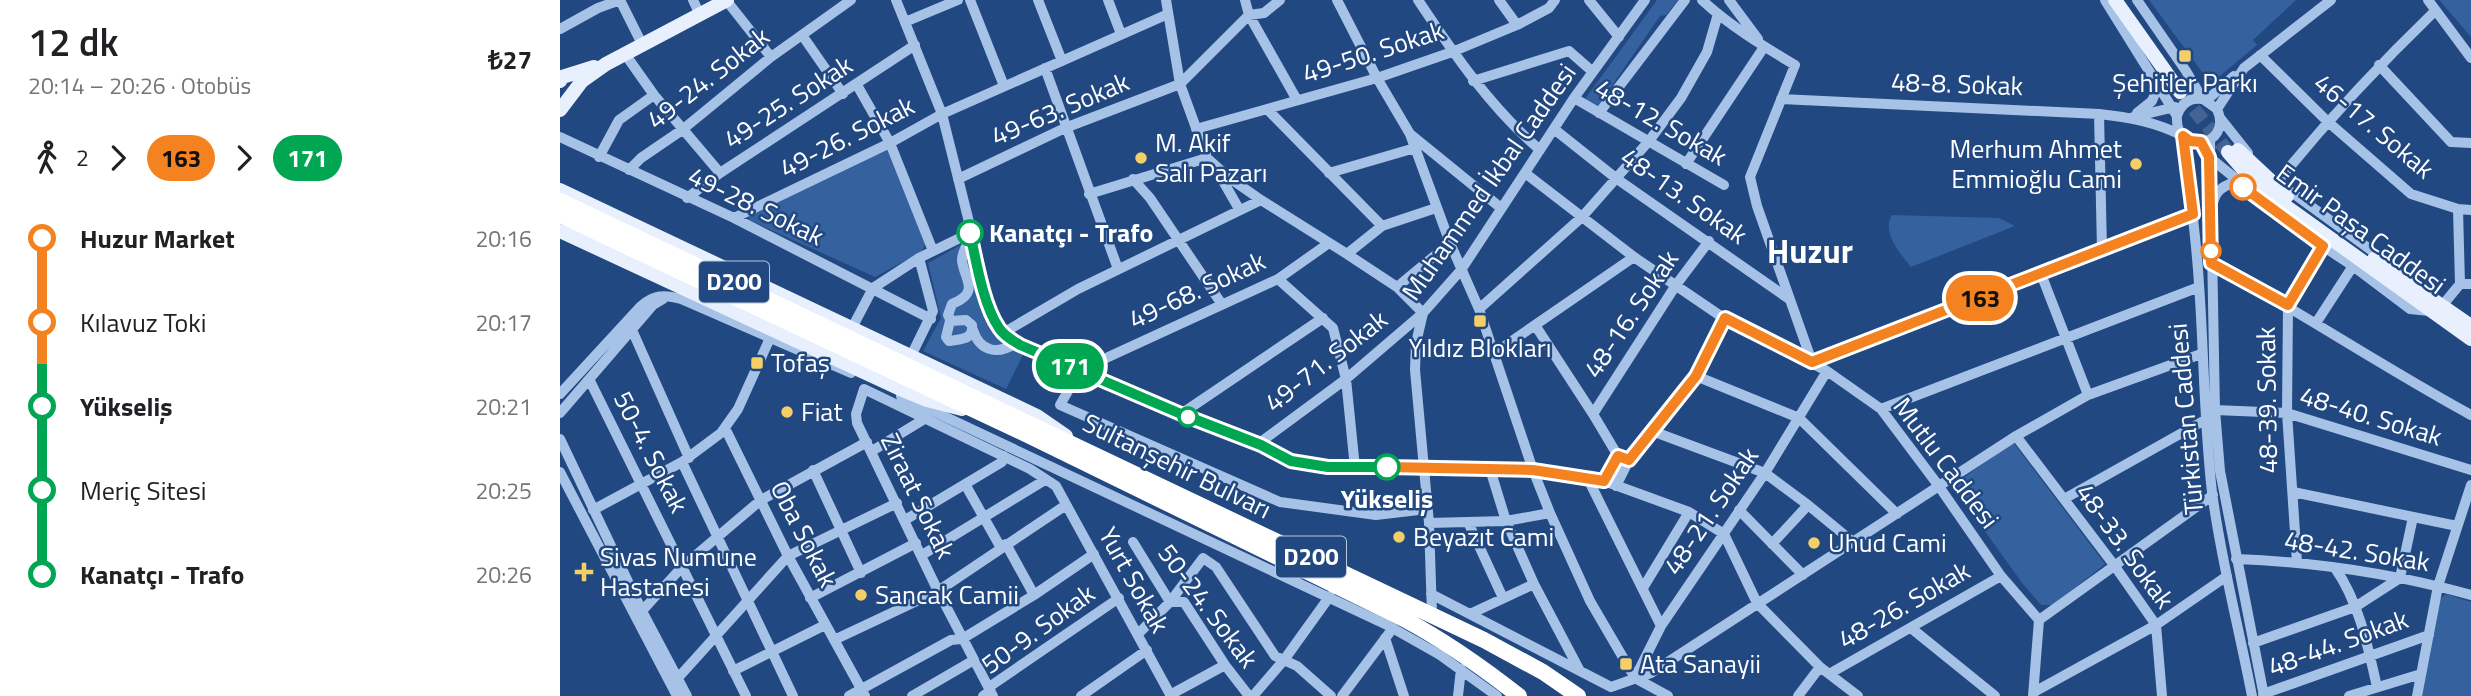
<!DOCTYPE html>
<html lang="tr">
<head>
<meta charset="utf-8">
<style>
	:root { --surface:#fff; --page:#f2f2f2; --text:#202124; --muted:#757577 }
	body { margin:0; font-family:"Titillium Web",sans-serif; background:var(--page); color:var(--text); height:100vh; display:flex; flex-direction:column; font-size:26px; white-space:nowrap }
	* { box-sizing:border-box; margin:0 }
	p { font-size:23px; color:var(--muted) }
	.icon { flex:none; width:38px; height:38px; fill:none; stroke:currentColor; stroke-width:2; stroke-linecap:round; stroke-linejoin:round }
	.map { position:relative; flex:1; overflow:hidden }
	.sheet { display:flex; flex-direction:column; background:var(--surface); width:560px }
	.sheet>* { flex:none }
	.badge { padding:0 14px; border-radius:23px; font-size:24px; line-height:46px }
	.map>.badge { position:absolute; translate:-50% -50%; box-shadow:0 0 0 4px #fff }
	.legs { display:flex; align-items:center; gap:10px; height:77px; padding:0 28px; font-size:23px }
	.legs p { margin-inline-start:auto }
	.headline { display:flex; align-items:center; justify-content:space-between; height:119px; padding:0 28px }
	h1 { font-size:38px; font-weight:600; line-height:52px }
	ul { padding:0 28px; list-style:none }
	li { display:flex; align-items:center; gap:24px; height:84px; font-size:26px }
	li i { display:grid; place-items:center; width:10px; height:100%; margin:0 9px; background:currentColor }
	li i::after { content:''; width:18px; height:18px; margin:-9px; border:5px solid; border-radius:50%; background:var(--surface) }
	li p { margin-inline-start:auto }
	li:first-child i { background:linear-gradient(#0000 50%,currentColor 0) }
	li:last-child i { background:linear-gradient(currentColor 50%,#0000 0) }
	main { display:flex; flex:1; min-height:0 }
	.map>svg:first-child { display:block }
	.green { fill:#35619e }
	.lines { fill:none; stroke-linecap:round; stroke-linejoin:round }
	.major-tunnel { stroke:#426393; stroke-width:14; stroke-dasharray:14 7; stroke-linecap:butt }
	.minor { stroke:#a6c2e7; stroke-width:10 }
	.major { stroke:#e8f0fd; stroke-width:14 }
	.highway { stroke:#fff; stroke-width:16 }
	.line-1-casing { stroke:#fff; stroke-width:16 }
	.line-2-casing { stroke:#fff; stroke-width:16 }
	.line-1 { stroke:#f58220; stroke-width:10 }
	.line-2 { stroke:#00a651; stroke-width:10 }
	.poi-dot { fill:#f4cf68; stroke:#214880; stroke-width:2.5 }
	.stop-1-dot { fill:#fff; stroke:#f58220; stroke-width:3.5 }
	.stop-2-dot { fill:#fff; stroke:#00a651; stroke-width:3.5 }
	.labels { text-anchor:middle; stroke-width:5; stroke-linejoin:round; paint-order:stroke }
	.shield { fill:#214880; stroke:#bcc8d9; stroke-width:2 }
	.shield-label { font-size:24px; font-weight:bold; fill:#fff }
	.street-label { font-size:26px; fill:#fff; stroke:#214880 }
	.poi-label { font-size:26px; fill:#fff; stroke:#214880; text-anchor:start }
	.stop-label { font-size:26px; font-weight:bold; fill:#fff; stroke:#214880; text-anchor:start }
	.district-label { font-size:33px; font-weight:bold; fill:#fff; stroke:#214880 }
</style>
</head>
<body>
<main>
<section class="sheet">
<div class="headline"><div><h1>12 dk</h1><p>20:14 – 20:26 · Otobüs</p></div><b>₺27</b></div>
<div class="legs"><svg class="icon" aria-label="walk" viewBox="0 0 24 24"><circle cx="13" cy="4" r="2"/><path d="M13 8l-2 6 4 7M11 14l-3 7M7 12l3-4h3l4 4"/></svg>2<svg class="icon" aria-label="forward" viewBox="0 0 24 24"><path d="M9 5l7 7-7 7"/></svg><b class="badge" style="background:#f58220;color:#111">163</b><svg class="icon" aria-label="forward" viewBox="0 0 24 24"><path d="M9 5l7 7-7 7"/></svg><b class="badge" style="background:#00a651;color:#fff">171</b></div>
<ul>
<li><i style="color:#f58220"></i><b>Huzur Market</b><p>20:16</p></li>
<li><i style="color:#f58220"></i><span>Kılavuz Toki</span><p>20:17</p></li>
<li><i style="color:#00a651"></i><b>Yükseliş</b><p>20:21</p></li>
<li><i style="color:#00a651"></i><span>Meriç Sitesi</span><p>20:25</p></li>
<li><i style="color:#00a651"></i><b>Kanatçı - Trafo</b><p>20:26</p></li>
</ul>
</section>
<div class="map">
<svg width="1911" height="696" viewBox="0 0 1911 696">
	<rect width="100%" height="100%" fill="#214880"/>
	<path class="green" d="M1097 0H1118L1106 15 1100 16 1038 106 1025 99Z
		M1589 0H1736L1693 40 1697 45 1654 81 1646 78 1640 69Z
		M1880 0H1911V37L1881 2Z
		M327 148 366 243 361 252 315 277 189 220V216Z
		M1332 215 1439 218 1455 226 1351 267C1340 253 1321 232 1332 215Z
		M406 242 410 245 427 314 463 355 446 389 363 351 381 318 368 263Z
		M1453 442 1545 564 1493 605H1481L1463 584 1392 486Z
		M1886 594 1911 602V696H1858L1878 601Z"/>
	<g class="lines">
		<path class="major-tunnel" d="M1621 93 1668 152"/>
		<path class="minor" d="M60 0 83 46
			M133 0 140 15
			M166 0 211 57
			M336 0 382 114 432 314C443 337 459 345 482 356L701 445 731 461 768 467 973 470 1044 481 1129 512 1164 534 1197 603 1260 667 1298 696
			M410 0 444 86
			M478 0 502 61
			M548 0 561 34
			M606 0 620 84 647 158 668 177 701 200 787 254 837 287 863 313 786 379 698 444
			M685 0 689 15 737 100
			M777 0 817 78 850 134 941 208
			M858 0C894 54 930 107 980 150
			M939 0 957 25
			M1029 0 1059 37
			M1142 0C1170 26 1203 46 1235 65L1190 177 1197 206 1252 362
			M1169 0 1198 39
			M1545 0 1617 116C1614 157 1674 147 1657 109L1643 99C1630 97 1621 103 1617 116
			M1577 0 1626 71 1642 98
			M1868 0 1911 58
			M345 22 398 0
			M0 29 38 8 60 0
			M242 35 283 94
			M65 54 94 95 160 173
			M1700 55 1767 121 1851 194 1898 209 1911 210
			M1819 65 1891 142 1911 143
			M485 68 558 269
			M913 81 1009 51 1033 72
			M297 85 330 143 373 251
			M1014 98 1164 185
			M1221 99 1539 114C1568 117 1596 122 1623 136 1629 185 1636 234 1639 284 1644 354 1644 423 1652 492 1661 561 1679 628 1692 696
			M1647 100 1674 76
			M1657 109 1684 68 1771 0
			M708 110 822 226
			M1039 113 1125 0
			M1577 113 1592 101 1598 86
			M1539 114 1542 250
			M1573 117 1615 107
			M1661 119 1688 153
			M636 129 817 78 892 52 957 25 989 8 995 0
			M994 129 1057 179 1229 299
			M850 134 890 243 919 309 973 470 990 513 1030 601 1075 678 1108 696
			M0 137 174 218 371 319
			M1650 140 1655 410 1660 471 1704 696
			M1641 142 1649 157 1743 233 1793 266 1850 309 1869 311
			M39 157 59 120 94 95
			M1126 164 1204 47
			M69 170 81 158 122 130 211 57 291 0
			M769 173 855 148
			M965 173 1074 257 1165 319 1267 371 1321 409 1378 485 1441 576 1479 620 1473 696
			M659 174 679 209
			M398 179 505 128 620 84 689 15 704 13 720 0
			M573 179 590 198 661 303
			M1718 181C1767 121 1819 65 1875 11
			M1723 186 1826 261
			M529 194 647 158
			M127 198 160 173 355 45
			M1653 203C1656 191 1662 187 1672 183L1682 187
			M1898 209 1900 284
			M174 218 330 143 382 114 608 14
			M769 243 718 279 520 370 500 405 720 502 816 515 867 509
			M787 254 822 226 876 208
			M1651 263C1739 311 1823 367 1911 415
			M1481 274 1528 395
			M718 279 773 328 786 379 795 468
			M837 287 890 243
			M1882 306 1900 284H1911
			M919 309 1022 217 1089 141 1121 98 1147 52 1158 14
			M390 321 386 337 389 341C400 339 414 340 412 325L406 320 391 321 388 315 392 304C422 292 403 278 402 260 402 252 407 244 411 237
			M1756 323 1793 266
			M975 325 1033 414 1058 456 1069 460
			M292 328 313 288 359 258 410 233
			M72 330 129 458
			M413 330C420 352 438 355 456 343
			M443 333 518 289 701 200
			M933 354 1074 257
			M351 356 373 311 359 258
			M1252 362 1633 214
			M1136 376 1239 418 1337 514
			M29 379 186 696
			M0 394 81 306C94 295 104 294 121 299L291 373
			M341 396 827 625 880 655 937 696
			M1321 409 1639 287
			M1655 410 1727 413 1911 470
			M0 413 93 305 103 299
			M621 414 763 318
			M1033 414 1116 285 1149 241
			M165 428 228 556 305 696
			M1092 431 1205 473 1248 505 1293 542
			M1456 436 1554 565 1596 625 1602 696
			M0 439 82 611 127 696
			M312 451 366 418
			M122 462 233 696
			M930 469 946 521 974 584 1020 671
			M253 470 301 573
			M0 472 117 696
			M1028 479 1101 626
			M1044 481 1058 456
			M405 484 441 548
			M1056 486 1069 460 1136 376 1165 319
			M1733 492 1897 526
			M1504 499 1645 420
			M33 510 122 462 161 433 178 409 210 338
			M1179 510 1243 575
			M345 520 442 462 444 456
			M908 522 943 598
			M869 523 946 521 990 513
			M573 542 610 602H624L665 665 689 696
			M446 544 474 595
			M1212 544 1248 505
			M362 555 485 480
			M1676 559C1755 562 1835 574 1911 595
			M1737 562 1727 413 1728 305 1763 246
			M1775 568C1799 602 1808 647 1817 687
			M1083 588 1129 512
			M871 594 1051 687 1091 673 1456 436 1528 395 1641 354
			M250 598 356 543
			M82 611 122 567 201 500 307 442
			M872 614 869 523 855 370 856 343 863 313 901 270 1014 98 1085 0
			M910 614 974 584
			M1479 620 1653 495
			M1351 628 1435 696
			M578 634 610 602 643 558 656 567 715 656 737 666 771 696
			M825 638 844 696
			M274 640 378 591 506 505
			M1693 643 1795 607 1840 578 1853 517
			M173 671 265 625
			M1269 674 1441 576
			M1075 678 1101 626 1205 473 1267 371
			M117 679 228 556 337 503
			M1474 692 1596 625 1667 576
			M1703 694 1869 635
			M610 695 665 665
			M289 696 391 640 402 639 474 595 534 554
			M352 696 414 660
			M423 696 430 691 432 685 559 598
			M433 696 378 591 297 423 296 414 304 389 470 469 496 486 611 696
			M521 696 587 650
			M693 696 724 660 770 596
			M782 696 833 628
			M898 696 901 669
			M1238 696 1260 667
			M1789 696 1861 674
			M1857 696 1878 586 1911 485"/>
		<path class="major" d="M1555 0 1620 92
			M0 81 2 77 34 67
			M0 110 22 81 46 64 167 0
			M1678 150 1727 196
			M1668 152 1687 174 1717 200 1911 339
			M0 190 477 416 506 436
			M0 231 338 388 367 400 402 409
			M1814 259 1911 326"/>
		<path class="highway" d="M0 201 924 640 983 672 1018 696
			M0 215 474 438 844 619C885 641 922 667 959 696"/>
	</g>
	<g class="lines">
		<g class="line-1-casing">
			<path id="line-1" d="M827 467 973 470 1044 481 1058 456 1069 460 1136 376 1165 318 1252 362 1633 214 1623 136 1630 141 1641 142 1649 157 1651 263 1728 305 1763 246 1683 187"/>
		</g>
		<g class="line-2-casing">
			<path id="line-2" d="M410 233C416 260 423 305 439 328 444 336 452 340 460 345L621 414 701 445 731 461 768 467H827"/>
		</g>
		<use href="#line-1" class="line-1"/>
		<use href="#line-2" class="line-2"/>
	</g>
	<g class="poi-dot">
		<rect x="1618" y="49" width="14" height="14" rx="3.5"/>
		<circle cx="581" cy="158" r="7"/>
		<circle cx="1576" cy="164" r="7"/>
		<rect x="913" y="314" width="14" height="14" rx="3.5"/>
		<rect x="190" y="356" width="14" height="14" rx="3.5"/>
		<circle cx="227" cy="412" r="7"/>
		<circle cx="839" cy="537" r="7"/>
		<circle cx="1254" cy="543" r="7"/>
		<path d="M20.5 561.5h7v7h7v7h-7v7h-7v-7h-7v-7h7z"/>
		<circle cx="301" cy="595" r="7"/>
		<rect x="1059" y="657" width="14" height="14" rx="3.5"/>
	</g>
	<g class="stop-1-dot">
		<circle cx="1683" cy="187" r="12"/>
		<circle cx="1651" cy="251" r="9"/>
	</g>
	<g class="stop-2-dot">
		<circle cx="410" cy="233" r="12"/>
		<circle cx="628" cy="417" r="9"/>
		<circle cx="827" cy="467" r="12"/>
	</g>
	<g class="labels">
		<g class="shield">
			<rect x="139" y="261.5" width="70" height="41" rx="5"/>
			<rect x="716" y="536.5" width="70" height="41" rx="5"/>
		</g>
		<g class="shield-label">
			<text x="174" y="290">D200</text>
			<text x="751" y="565">D200</text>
		</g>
		<g class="street-label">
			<text transform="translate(813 52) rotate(-18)" y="9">49-50. Sokak</text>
			<text transform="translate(148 78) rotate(-38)" y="9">49-24. Sokak</text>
			<text transform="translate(1397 84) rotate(2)" y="9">48-8. Sokak</text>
			<text transform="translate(228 102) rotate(-33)" y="9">49-25. Sokak</text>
			<text transform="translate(500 109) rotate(-23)" y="9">49-63. Sokak</text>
			<text transform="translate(1101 122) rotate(30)" y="9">48-12. Sokak</text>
			<text transform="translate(1814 126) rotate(40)" y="9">46-17. Sokak</text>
			<text transform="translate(287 137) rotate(-27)" y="9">49-26. Sokak</text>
			<text transform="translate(929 182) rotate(-55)" y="9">Muhammed İkbal Caddesi</text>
			<text transform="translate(1124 196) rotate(35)" y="9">48-13. Sokak</text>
			<text transform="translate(196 206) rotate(26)" y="9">49-28. Sokak</text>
			<text transform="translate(1801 229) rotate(36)" y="9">Emir Paşa Caddesi</text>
			<text transform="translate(637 290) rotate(-25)" y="9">49-68. Sokak</text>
			<text transform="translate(1071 314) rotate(-56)" y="9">48-16. Sokak</text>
			<text transform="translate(766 361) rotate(-38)" y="9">49-71. Sokak</text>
			<text transform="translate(1707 400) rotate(-91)" y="9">48-39. Sokak</text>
			<text transform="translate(1811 416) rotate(17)" y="9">48-40. Sokak</text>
			<text transform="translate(1626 419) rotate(-95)" y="9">Türkistan Caddesi</text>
			<text transform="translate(91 452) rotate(63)" y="9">50-4. Sokak</text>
			<text transform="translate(1386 463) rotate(53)" y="9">Mutlu Caddesi</text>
			<text transform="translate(617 466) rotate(26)" y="9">Sultanşehir Bulvarı</text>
			<text transform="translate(358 496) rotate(64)" y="9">Ziraat Sokak</text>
			<text transform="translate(1151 511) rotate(-56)" y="9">48-21. Sokak</text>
			<text transform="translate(244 534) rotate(63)" y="9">Oba Sokak</text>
			<text transform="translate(1565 546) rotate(54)" y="9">48-33. Sokak</text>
			<text transform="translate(1797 551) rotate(9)" y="9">48-42. Sokak</text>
			<text transform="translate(574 580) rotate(61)" y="9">Yurt Sokak</text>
			<text transform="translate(1344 605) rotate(-30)" y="9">48-26. Sokak</text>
			<text transform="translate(648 606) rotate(53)" y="9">50-24. Sokak</text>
			<text transform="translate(478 629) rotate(-36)" y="9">50-9. Sokak</text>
			<text transform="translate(1778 643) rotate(-20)" y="9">48-44. Sokak</text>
		</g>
		<g class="poi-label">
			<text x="1625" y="92" text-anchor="middle">Şehitler Parkı</text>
			<text x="595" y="152">M. Akif<tspan x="595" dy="30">Salı Pazarı</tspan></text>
			<text x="1562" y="158" text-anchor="end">Merhum Ahmet<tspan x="1562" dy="30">Emmioğlu Cami</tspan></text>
			<text x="920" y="357" text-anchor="middle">Yıldız Blokları</text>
			<text x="211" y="372">Tofaş</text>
			<text x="241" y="421">Fiat</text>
			<text x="853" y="546">Beyazıt Cami</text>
			<text x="1268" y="552">Uhud Cami</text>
			<text x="40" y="566">Sivas Numune<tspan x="40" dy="30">Hastanesi</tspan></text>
			<text x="315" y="604">Sancak Camii</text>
			<text x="1080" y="673">Ata Sanayii</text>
		</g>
		<g class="stop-label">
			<text x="429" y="242">Kanatçı - Trafo</text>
			<text x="827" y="508" text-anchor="middle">Yükseliş</text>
		</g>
		<g class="district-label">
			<text x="1250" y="263">Huzur</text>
		</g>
	</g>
</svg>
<b class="badge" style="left:1420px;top:298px;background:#f58220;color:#111">163</b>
<b class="badge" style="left:510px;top:366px;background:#00a651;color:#fff">171</b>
</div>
</main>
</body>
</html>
